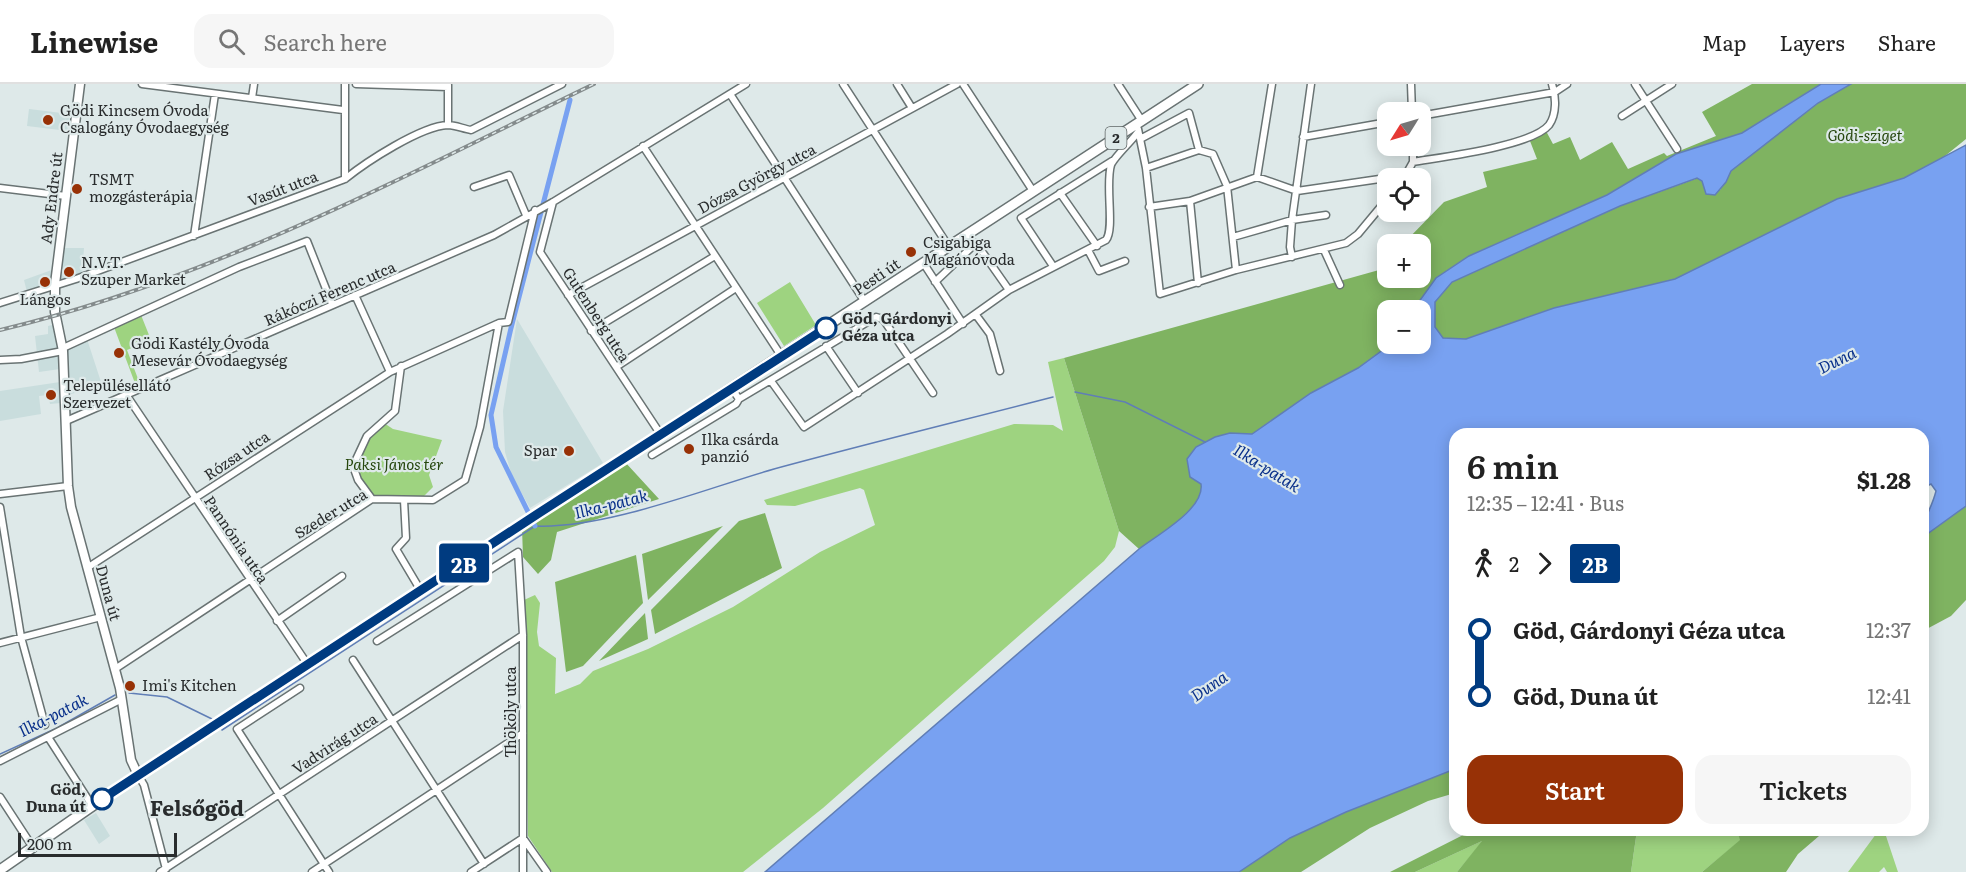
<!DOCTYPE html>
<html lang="en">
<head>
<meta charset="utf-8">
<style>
	:root { --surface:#fff; --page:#f6f6f6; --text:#222; --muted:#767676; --line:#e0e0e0; --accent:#973106 }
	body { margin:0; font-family:Literata,serif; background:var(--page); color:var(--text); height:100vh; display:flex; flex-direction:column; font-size:22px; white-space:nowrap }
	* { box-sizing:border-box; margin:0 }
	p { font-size:20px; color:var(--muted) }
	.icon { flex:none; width:33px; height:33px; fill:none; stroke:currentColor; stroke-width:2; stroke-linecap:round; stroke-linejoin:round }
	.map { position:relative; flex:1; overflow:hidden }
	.side { position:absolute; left:1449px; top:344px; width:480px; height:408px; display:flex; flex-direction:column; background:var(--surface); border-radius:18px; box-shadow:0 3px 15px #0003 }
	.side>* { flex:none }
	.badge { padding:0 12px; border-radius:4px; font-size:21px; line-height:39px }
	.needle { width:39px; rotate:233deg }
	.tools { position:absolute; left:1377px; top:18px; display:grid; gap:12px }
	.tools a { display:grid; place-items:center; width:54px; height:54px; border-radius:12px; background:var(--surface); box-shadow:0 3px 15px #0003; font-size:30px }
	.scale { position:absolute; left:18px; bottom:15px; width:159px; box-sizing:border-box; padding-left:6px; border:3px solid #292c2d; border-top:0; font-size:16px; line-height:21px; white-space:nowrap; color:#292c2d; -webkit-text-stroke:4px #dee9e9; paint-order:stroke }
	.map>.badge { position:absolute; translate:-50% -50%; box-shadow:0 0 0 3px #fff }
	.legs { display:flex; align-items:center; gap:9px; height:66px; padding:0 18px; font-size:20px }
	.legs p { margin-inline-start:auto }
	.overview { display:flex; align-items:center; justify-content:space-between; height:102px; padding:0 18px }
	h1 { font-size:33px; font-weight:600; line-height:45px }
	.action { display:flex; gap:12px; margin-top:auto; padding:12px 18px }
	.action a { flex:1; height:69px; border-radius:18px; background:var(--accent); color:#fff; font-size:24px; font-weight:600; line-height:69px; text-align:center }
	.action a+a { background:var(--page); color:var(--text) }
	ul { padding:0 18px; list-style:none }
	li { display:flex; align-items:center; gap:21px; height:66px; font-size:22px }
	li i { display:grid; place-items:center; width:9px; height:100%; margin:0 8px; background:currentColor }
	li i::after { content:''; width:15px; height:15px; margin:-8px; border:4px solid; border-radius:50%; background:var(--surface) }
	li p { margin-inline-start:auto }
	li:first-child i { background:linear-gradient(#0000 50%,currentColor 0) }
	li:last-child i { background:linear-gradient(currentColor 50%,#0000 0) }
	header { display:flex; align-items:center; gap:36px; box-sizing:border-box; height:84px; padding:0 30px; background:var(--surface); border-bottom:2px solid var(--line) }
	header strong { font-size:28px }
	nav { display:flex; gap:33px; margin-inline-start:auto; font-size:21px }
	.search { width:420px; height:54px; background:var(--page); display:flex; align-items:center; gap:15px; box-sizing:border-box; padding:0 21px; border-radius:18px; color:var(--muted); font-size:22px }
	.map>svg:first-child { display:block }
	.built { fill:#c9dddd }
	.green { fill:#9ed380 }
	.forest { fill:#7fb361 }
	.water { fill:#78a1f1; stroke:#607eb6; stroke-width:1.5 }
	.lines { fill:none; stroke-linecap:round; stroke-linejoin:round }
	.stream { stroke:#607eb6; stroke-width:1.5 }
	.canal { stroke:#78a1f1; stroke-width:5 }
	.street-casing { stroke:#697373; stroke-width:9 }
	.secondary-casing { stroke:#697373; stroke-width:11 }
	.primary-casing { stroke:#697373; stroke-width:12 }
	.street { stroke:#fff; stroke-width:6 }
	.secondary { stroke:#fff; stroke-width:8 }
	.primary { stroke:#fff; stroke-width:9 }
	.rail-casing { stroke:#848b8c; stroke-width:4 }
	.rail { stroke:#dee9e9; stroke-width:1.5; stroke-dasharray:4.5; stroke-linecap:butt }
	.line-1-casing { stroke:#fff; stroke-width:14 }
	.line-1 { stroke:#003b80; stroke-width:9 }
	.poi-dot { fill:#973106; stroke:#dee9e9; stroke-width:2 }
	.stop-1-dot { fill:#fff; stroke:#003b80; stroke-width:3 }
	.labels { text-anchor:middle; stroke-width:4.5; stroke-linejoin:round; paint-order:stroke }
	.shield { fill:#dee9e9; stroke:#5f6565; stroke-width:1.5 }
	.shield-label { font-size:14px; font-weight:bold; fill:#292c2d }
	.poi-label { font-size:15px; fill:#292c2d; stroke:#dee9e9; text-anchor:start }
	.park-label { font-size:15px; font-style:italic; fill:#26470d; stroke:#dee9e9 }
	.street-label { font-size:15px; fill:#292c2d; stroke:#dee9e9 }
	.stop-label { font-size:15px; font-weight:bold; fill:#292c2d; stroke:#dee9e9; text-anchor:start }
	.water-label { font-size:16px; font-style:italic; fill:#09308a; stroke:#dee9e9 }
	.district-label { font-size:21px; font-weight:bold; fill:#292c2d; stroke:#dee9e9 }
</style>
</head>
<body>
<header>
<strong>Linewise</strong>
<div class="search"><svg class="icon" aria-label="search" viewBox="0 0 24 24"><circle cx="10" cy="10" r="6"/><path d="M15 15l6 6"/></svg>Search here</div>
<nav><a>Map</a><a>Layers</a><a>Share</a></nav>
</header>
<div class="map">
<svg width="1966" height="788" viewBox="0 0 1966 788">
	<rect width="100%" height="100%" fill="#dee9e9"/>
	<path class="built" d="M29 25 70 30 68 47 27 42Z
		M65 164H84L82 191 27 208 24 196 60 183Z
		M517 235 603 379 530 424 512 392 505 368 503 327Z
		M61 239 65 264 87 255 102 301 61 313V319L50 320 48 311 39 312 41 330 0 337V307L60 298V285L39 288 35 252 48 250V242Z
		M96 729 110 752 99 760 84 736Z"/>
	<path class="green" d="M790 198 816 241 784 262 757 219Z
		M141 231 151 256 127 266 140 300 136 302 114 243Z
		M1064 274 1119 447 1115 463 1104 477 823 724 743 788H552L528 752 524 516 535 511 540 519 537 548 539 562 556 574 555 610 580 600 593 587 648 565 733 523 820 468 875 441 864 406 860 404 795 422 767 421 764 416 1014 340 1053 341 1063 347 1048 278Z
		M384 339 393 345 442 356 429 391 433 403 420 416 372 415 353 382 367 352Z
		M1637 746H1737L1741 756 1702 788H1631Z
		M1879 746H1884L1898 788H1887L1884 783 1879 788H1848Z
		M1484 756 1457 788H1415Z"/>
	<path class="forest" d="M1752 0H1821L1742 49 1676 70 1607 111 1469 172 1436 194 1413 226H1388V260H1391L1358 284 1311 309 1252 350 1230 349 1190 393 1201 400C1205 425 1157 451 1139 465L1119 447 1064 274 1379 186 1387 177 1388 194H1420V160H1403L1444 118 1487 103 1483 88 1537 75 1530 57 1546 47 1553 60 1570 53 1580 76 1612 58 1628 85 1664 69 1667 72 1716 52 1702 28Z
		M1851 0H1966V55L1940 76 1904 94 1837 115 1675 195 1554 224 1466 255 1443 254 1435 243V218L1452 198 1620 122 1698 94 1720 106 1731 87 1818 19Z
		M625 378 659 415 557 448 551 476 538 490 523 473 522 444Z
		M1966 422V516L1951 532 1923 547V453Z
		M765 429 782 484 655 550 651 526 739 437Z
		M723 442 648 516 642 470Z
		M636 471 643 519 583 582 566 588 555 498Z
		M645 529 648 555 599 577Z
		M1455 685V709L1428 717 1370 744 1301 788H1239L1290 754 1346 728Z
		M1473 746H1637L1631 788H1457L1482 757 1415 788H1390Z
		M1737 746H1826L1798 770 1786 788H1702L1740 756Z"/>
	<path class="water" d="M1821 0H1851L1818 19 1731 87 1726 98 1715 111 1706 110 1702 97 1697 94 1620 122 1452 198 1435 218V243L1443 254 1466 255 1554 224 1675 195 1837 115 1904 94 1966 61V422L1923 453C1923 432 1931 427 1936 407L1931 400 1923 404V350H1455V685L1346 728 1290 754 1239 788H765L1139 465C1157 451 1205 425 1201 400L1190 393 1187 375 1196 363 1215 353 1230 349 1252 350 1311 309 1358 284 1391 260H1420V226H1413L1436 194 1469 172 1607 111 1676 70 1742 49Z"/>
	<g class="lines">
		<path class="stream" d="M1075 308 1125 318 1205 358
			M129 609 167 613 212 635
			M222 646 535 442C606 445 704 405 774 385 866 360 960 337 1053 313
			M0 670 57 644 115 611"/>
		<path class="canal" d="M535 442 496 363 491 331 511 244 570 16"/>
		<g class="street-casing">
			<path id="street" d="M142 0 343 26
				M356 0 448 3
				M843 0 949 163
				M897 0 912 24
				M963 0 1033 107
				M1118 0 1142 37
				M1411 0 1412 28
				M1635 0 1677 65
				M730 10 865 218
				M252 14 254 0
				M1420 32 1555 8 1567 0
				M1622 32 1672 0
				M448 41V1
				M1138 45 1146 84 1160 210 1236 186 1346 159 1358 150 1388 114
				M1303 53 1388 38
				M1142 54 1189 29 1199 66
				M643 62 782 273
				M1413 78C1442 73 1532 62 1549 41 1557 30 1556 12 1552 0
				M1146 84 1199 66 1213 70 1227 102 1236 186
				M1257 93 1272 0
				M1404 94 1413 78V62
				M345 95V0
				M474 103 509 91 526 131
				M0 104 66 112
				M1060 109 1097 162
				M1190 117 1198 199
				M553 118 540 168 661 351
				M1149 123 1190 117 1257 93 1297 107 1407 91
				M194 152 215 10
				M1233 153 1292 136 1326 131
				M1088 166 1099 187 1125 177
				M1324 166 1340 201
				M1292 173 1290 163 1292 136 1311 0
				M924 180 963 240
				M1053 182 1021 134 1112 77
				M935 198 976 159 1009 206
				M355 211 390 288
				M568 211 957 0
				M0 219 76 195 345 95C366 78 421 42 448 41 455 41 464 45 471 46L562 0
				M976 231 990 250 1000 287
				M591 247 715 172
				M826 262 858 309
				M63 264 239 183 307 157 332 220
				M0 276 21 275 63 267
				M616 283 736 204
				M771 297 804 343 947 250 1009 206 1106 156C1115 145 1105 101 1111 81 1114 73 1132 57 1138 48
				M127 312 308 581
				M739 315 876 233 883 235 933 309
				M66 337 494 151 553 118 746 0
				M652 371 736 320 739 315 732 305
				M0 410 68 402
				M372 415 358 396 353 382 367 352 395 327 401 282
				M404 416 406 454 396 465 421 507
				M0 423 21 553 45 641
				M87 484 390 288 499 239 508 238 535 126
				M277 537 342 492
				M377 557 518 468 523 551V788
				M0 559 101 533
				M353 576 484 780
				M115 585 372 415 433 416 465 396 480 343 499 239
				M300 604 237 645 329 788
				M48 653 93 723
				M0 677 122 615
				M138 691 144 701 166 785
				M0 713 32 762
				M160 788 523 551
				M312 788 523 649
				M471 788 523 754 547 788"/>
		</g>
		<g class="secondary-casing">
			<path id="secondary" d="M80 0 55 200V228L63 267 68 402 71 423 120 604 131 676 138 691"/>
		</g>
		<g class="primary-casing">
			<path id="primary" d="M0 786 124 700 1198 0"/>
		</g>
		<use href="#street" class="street"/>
		<use href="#secondary" class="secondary"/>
		<use href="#primary" class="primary"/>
		<g class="rail-casing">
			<path id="rail" d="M0 246C211 196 400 94 594 0"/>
		</g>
		<use href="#rail" class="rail"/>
	</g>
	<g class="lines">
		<g class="line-1-casing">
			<path id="line-1" d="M102 715 539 429 826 244"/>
		</g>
		<use href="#line-1" class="line-1"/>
	</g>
	<g class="poi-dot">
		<circle cx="48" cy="36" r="6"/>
		<circle cx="77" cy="105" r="6"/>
		<circle cx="911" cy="168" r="6"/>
		<circle cx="69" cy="188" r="6"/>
		<circle cx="45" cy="198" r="6"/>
		<circle cx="119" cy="269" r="6"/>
		<circle cx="51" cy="311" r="6"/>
		<circle cx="689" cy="365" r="6"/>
		<circle cx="569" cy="367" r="6"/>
		<circle cx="130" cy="602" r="6"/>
	</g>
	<g class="stop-1-dot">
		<circle cx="826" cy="244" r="10"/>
		<circle cx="102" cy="715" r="10"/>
	</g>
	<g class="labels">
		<rect class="shield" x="1105.5" y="43" width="21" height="22" rx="4.5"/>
		<g class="shield-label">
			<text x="1116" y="59">2</text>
		</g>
		<g class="poi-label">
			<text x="60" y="32">Gödi Kincsem Óvoda<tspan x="60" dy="17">Csalogány Óvodaegység</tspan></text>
			<text x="89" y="101">TSMT<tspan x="89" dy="17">mozgásterápia</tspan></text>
			<text x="923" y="164">Csigabiga<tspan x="923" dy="17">Magánóvoda</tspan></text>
			<text x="81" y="184">N.V.T.<tspan x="81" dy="17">Szuper Market</tspan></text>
			<text x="45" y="221" text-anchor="middle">Lángos</text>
			<text x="131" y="265">Gödi Kastély Óvoda<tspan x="131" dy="17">Mesevár Óvodaegység</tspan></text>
			<text x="63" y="307">Településellátó<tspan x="63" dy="17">Szervezet</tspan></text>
			<text x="701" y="361">Ilka csárda<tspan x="701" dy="17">panzió</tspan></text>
			<text x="557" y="372" text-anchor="end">Spar</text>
			<text x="142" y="607">Imi's Kitchen</text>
		</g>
		<g class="park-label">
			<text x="1865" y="57">Gödi-sziget</text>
			<text x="394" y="386">Paksi János tér</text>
		</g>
		<g class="street-label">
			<text transform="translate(757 95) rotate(-28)" y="5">Dózsa György utca</text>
			<text transform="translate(283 105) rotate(-21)" y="5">Vasút utca</text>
			<text transform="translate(52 114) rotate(-83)" y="5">Ady Endre út</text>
			<text transform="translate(877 193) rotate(-34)" y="5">Pesti út</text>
			<text transform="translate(330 210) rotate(-23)" y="5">Rákóczi Ferenc utca</text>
			<text transform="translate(596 231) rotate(57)" y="5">Gutenberg utca</text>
			<text transform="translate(237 372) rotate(-34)" y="5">Rózsa utca</text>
			<text transform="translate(331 430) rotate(-31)" y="5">Szeder utca</text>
			<text transform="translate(236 456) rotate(56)" y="5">Pannónia utca</text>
			<text transform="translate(108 509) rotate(75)" y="5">Duna út</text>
			<text transform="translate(511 628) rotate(-90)" y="5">Thököly utca</text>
			<text transform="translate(335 660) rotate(-33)" y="5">Vadvirág utca</text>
		</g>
		<g class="stop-label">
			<text x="842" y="240">Göd, Gárdonyi<tspan x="842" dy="17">Géza utca</tspan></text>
			<text x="86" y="711" text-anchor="end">Göd,<tspan x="86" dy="17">Duna út</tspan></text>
		</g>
		<g class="water-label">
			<text transform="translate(1837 276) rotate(-26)" y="6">Duna</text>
			<text transform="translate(1267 384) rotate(32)" y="6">Ilka-patak</text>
			<text transform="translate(611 420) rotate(-14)" y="6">Ilka-patak</text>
			<text transform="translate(1209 602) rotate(-34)" y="6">Duna</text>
			<text transform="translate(53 631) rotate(-27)" y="6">Ilka-patak</text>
		</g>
		<g class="district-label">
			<text x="197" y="732">Felsőgöd</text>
		</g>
	</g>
</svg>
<div class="tools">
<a><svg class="needle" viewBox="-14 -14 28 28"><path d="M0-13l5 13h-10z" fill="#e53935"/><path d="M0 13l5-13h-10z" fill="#767676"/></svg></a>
<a><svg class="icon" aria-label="locate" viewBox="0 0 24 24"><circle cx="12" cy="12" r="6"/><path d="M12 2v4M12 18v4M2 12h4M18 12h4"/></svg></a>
<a>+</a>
<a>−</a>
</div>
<div class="scale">200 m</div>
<b class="badge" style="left:464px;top:479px;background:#003b80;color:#fff">2B</b>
<section class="side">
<div class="overview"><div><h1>6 min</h1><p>12:35 – 12:41 · Bus</p></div><b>$1.28</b></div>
<div class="legs"><svg class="icon" aria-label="walk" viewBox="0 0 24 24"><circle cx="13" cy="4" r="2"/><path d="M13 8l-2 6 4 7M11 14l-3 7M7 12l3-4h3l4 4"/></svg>2<svg class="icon" aria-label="forward" viewBox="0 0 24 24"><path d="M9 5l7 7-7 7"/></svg><b class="badge" style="background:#003b80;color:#fff">2B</b></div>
<ul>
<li><i style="color:#003b80"></i><b>Göd, Gárdonyi Géza utca</b><p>12:37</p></li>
<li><i style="color:#003b80"></i><b>Göd, Duna út</b><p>12:41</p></li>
</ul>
<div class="action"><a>Start</a><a>Tickets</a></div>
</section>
</div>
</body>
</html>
